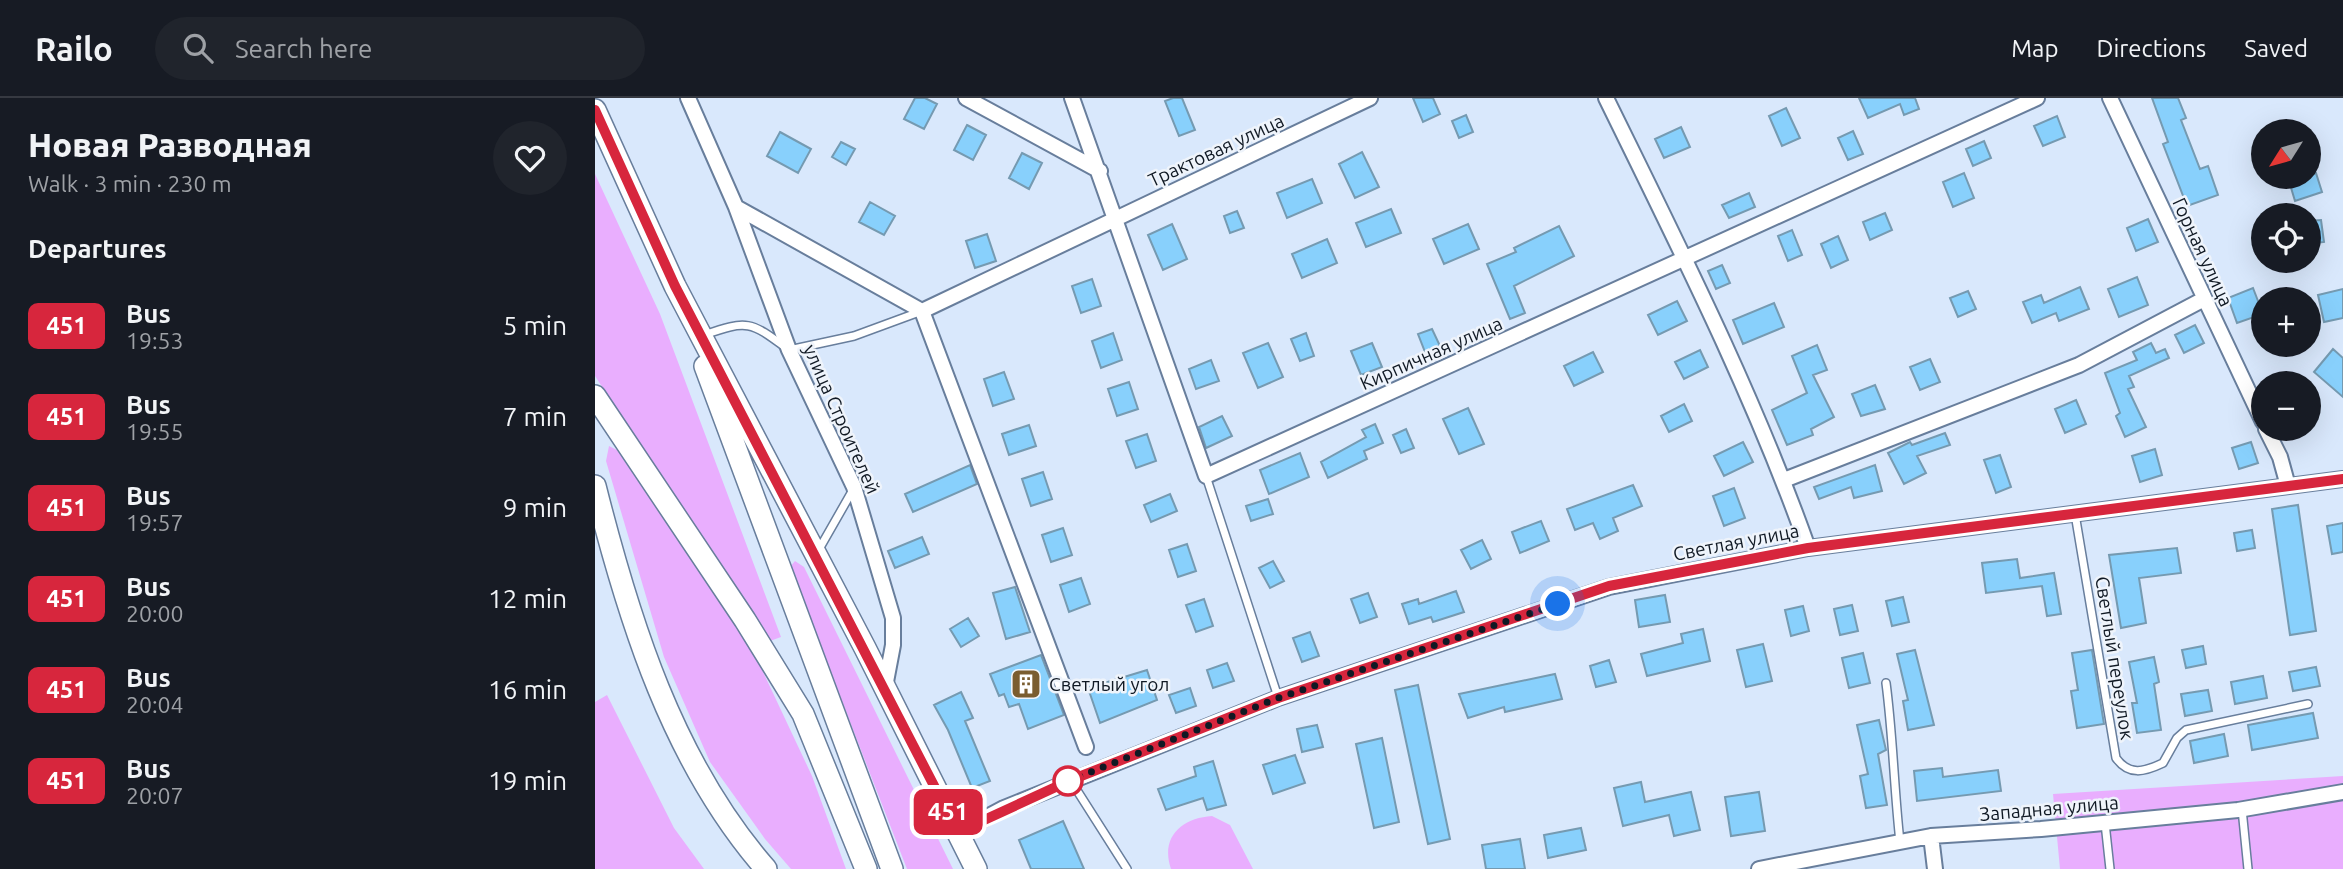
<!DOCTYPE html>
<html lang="en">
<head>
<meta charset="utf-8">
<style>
	:root { --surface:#171b24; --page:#20242c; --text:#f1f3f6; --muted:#9ea1a6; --line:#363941 }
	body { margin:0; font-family:Ubuntu,sans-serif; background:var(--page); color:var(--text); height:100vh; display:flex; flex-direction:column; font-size:26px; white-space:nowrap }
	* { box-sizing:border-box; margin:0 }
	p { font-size:23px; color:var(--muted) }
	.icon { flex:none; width:38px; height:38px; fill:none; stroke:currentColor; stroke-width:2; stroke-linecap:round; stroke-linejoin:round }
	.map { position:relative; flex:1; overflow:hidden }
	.details { display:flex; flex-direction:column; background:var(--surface); width:595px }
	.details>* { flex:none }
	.badge { padding:0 14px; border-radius:10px; font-size:24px; line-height:46px }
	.needle { width:46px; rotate:233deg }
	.controls { position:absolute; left:1656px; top:21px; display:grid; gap:14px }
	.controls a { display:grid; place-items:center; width:70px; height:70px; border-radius:50%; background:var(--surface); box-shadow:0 7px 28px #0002; font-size:35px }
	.you { position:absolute; width:35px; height:35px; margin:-18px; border:5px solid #fff; border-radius:50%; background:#1a73e8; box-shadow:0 0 0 10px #1a73e833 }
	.map>.badge { position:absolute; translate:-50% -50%; box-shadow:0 0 0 4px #fff }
	h2 { padding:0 28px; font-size:26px; line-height:63px }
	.round { display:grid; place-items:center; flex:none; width:74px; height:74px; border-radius:37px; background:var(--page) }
	.head { display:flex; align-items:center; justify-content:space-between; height:119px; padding:0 28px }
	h1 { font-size:33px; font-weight:800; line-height:52px }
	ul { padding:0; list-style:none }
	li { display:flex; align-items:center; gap:21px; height:91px; padding:0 28px }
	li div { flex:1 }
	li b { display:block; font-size:26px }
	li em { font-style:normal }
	li .badge { min-width:77px; font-weight:700; text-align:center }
	header { display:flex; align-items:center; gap:42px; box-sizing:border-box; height:98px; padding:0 35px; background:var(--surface); border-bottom:2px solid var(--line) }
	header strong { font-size:33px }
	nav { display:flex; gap:38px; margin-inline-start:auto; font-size:24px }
	.search { width:490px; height:63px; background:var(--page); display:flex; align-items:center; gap:18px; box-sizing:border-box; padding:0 24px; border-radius:38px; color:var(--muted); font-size:26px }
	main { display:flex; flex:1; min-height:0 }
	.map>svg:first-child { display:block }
	.green { fill:#e9aefe }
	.building { fill:#88d0fc; stroke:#759ab1; stroke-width:2 }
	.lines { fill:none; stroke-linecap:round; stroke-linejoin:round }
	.lane-casing { stroke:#687e9c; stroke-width:10 }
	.street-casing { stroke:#687e9c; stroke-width:18 }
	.secondary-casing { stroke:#687e9c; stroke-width:24 }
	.lane { stroke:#fff; stroke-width:7 }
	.street { stroke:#fff; stroke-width:14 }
	.secondary { stroke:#fff; stroke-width:21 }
	.line-casing { stroke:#fff; stroke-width:16 }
	.line { stroke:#d7263d; stroke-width:10 }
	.walk { stroke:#101924; stroke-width:7; stroke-dasharray:0 12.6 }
	.stop-dot { fill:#fff; stroke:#d7263d; stroke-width:3.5 }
	.labels { text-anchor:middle; stroke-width:5; stroke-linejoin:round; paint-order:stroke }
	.street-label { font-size:19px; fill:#101924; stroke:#eff4fb }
	.poi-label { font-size:19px; fill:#101924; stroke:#eff4fb; text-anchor:start }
</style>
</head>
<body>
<header>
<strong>Railo</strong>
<div class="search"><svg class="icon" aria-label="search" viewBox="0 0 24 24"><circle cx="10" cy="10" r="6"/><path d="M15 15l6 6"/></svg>Search here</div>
<nav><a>Map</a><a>Directions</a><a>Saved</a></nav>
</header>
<main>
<section class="details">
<div class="head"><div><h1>Новая Разводная</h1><p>Walk · 3 min · 230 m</p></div><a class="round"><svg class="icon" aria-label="heart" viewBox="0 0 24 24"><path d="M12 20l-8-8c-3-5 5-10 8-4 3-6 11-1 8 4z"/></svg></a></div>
<h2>Departures</h2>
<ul>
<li><span class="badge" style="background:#d7263d;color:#fff">451</span><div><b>Bus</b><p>19:53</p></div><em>5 min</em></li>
<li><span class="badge" style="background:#d7263d;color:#fff">451</span><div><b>Bus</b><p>19:55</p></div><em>7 min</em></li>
<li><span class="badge" style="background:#d7263d;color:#fff">451</span><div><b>Bus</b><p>19:57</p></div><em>9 min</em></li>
<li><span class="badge" style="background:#d7263d;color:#fff">451</span><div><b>Bus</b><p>20:00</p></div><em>12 min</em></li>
<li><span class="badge" style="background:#d7263d;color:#fff">451</span><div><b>Bus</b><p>20:04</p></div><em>16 min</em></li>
<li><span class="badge" style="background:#d7263d;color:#fff">451</span><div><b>Bus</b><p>20:07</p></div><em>19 min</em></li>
</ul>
</section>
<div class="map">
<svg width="1748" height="771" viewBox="0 0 1748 771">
	<rect width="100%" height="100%" fill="#d9e8fc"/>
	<path class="green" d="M0 76 65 216 186 539 175 543 0 278Z
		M14 348 22 352 161 559 217 678 251 771H196L170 741 115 664 69 559 11 363Z
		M200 463 209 469 358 771H312L195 469Z
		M12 597 79 730 109 771H0V604Z
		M1748 678V771H1465L1458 696Z
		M617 718 635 727 658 771H576C565 739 587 720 617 718Z"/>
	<path class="building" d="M320 0H330L342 6 329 31 309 21Z
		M578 0H587L600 32 584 38 570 3Z
		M818 0H838L845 16 828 24Z
		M1264 0H1320L1324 11 1309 17 1305 6 1273 20Z
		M1557 0H1583L1591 20 1586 22 1605 71 1613 68 1623 97 1592 108 1568 46 1573 44Z
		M1191 10 1205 40 1187 48 1174 18Z
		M871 17 878 34 864 40 857 23Z
		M1462 18 1470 39 1448 48 1439 28Z
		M372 27 391 37 378 62 359 52Z
		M1086 29 1095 49 1069 60 1060 41Z
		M1258 33 1268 56 1253 62 1243 40Z
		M185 34 216 51 203 75 172 58Z
		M1389 43 1396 60 1378 68 1371 51Z
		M246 44 260 51 251 67 237 59Z
		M767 54 784 89 760 100 744 66Z
		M427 55 447 65 434 91 414 80Z
		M1369 75 1379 100 1358 109 1348 84Z
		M1721 75 1727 94 1700 103 1694 83Z
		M717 81 727 105 692 120 682 95Z
		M1154 95 1160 109 1134 120 1127 107Z
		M275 104 300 118 289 137 264 124Z
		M796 111 806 135 771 149 761 125Z
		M642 113 649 130 635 135 629 118Z
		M1290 115 1297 132 1275 142 1268 124Z
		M1553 121 1563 144 1541 153 1532 130Z
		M1726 122 1729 144 1713 146V123Z
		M577 126 592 161 568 172 553 137Z
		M873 126 884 151 849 166 838 141Z
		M964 128 979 158 919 188 930 215 915 221 892 166 921 154 919 150Z
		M1197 132 1207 157 1193 163 1183 138Z
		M392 136 401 163 380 170 371 143Z
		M1243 138 1253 162 1236 170 1226 146Z
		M732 141 742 165 707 180 697 156Z
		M1127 167 1135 185 1121 191 1113 173Z
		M1542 179 1553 207 1524 219 1513 191Z
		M497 181 506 208 486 215 477 188Z
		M1485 189 1494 211 1464 223 1461 215 1437 225 1428 204 1446 197 1449 205Z
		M1658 190 1668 216 1642 225 1633 200Z
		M1748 191V220L1729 224 1723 197Z
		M1373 193 1381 211 1363 219 1355 200Z
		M1082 203 1092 223 1063 237 1053 217Z
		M1179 205 1189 229 1148 246 1138 222Z
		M1600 227 1609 245 1589 255 1580 237Z
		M837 231 845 248 830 254 823 236Z
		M518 235 527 262 506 270 497 243Z
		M711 235 719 258 705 263 696 241Z
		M673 245 688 279 663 290 648 255Z
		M777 245 787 269 766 277 756 253Z
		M1556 245 1561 255 1570 251 1574 260 1534 278 1539 289 1533 291 1551 329 1530 339 1521 318 1525 315 1510 275 1542 262 1538 254Z
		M1222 247 1232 272 1218 277 1239 319 1216 331 1218 337 1192 347 1177 312 1212 295 1197 258Z
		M1738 251 1748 260V299L1719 274Z
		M1105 252 1113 269 1089 281 1080 264Z
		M998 254 1008 274 979 288 969 268Z
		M1335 261 1345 284 1325 292 1315 269Z
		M616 262 624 283 601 291 594 271Z
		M409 274 419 301 398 308 389 281Z
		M534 284 543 311 522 318 513 291Z
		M1280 287 1290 311 1266 318 1257 296Z
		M1481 302 1491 326 1470 335 1460 311Z
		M1089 306 1097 323 1074 334 1066 318Z
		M873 310 889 346 864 356 848 321Z
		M627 318 637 338 611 350 604 329Z
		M780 326 788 345 769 353 772 361 733 380 726 364 771 339 767 332Z
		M434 327 441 348 414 357 407 336Z
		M811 331 819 350 806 355 798 337Z
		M1350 335 1355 347 1322 358 1331 375 1309 386 1293 355 1315 344 1317 347Z
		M552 336 561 363 541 370 531 343Z
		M1148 344 1158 364 1129 378 1119 358Z
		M1656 344 1663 365 1644 371 1637 350Z
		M1560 351 1567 377 1545 384 1537 358Z
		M705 355 714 379 674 396 665 372Z
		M1405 357 1416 389 1401 395 1389 362Z
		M375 367 382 386 318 414 310 396Z
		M1280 367 1287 393 1259 400 1256 389 1224 401 1219 389Z
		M448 374 457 401 436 408 427 381Z
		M1038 387 1047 408 1018 420 1023 433 1005 441 998 425 980 432 972 411Z
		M1139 390 1150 420 1129 428 1118 398Z
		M575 396 582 413 556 424 549 407Z
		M673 401 678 416 656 423 651 408Z
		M1703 407 1721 533 1695 537 1677 411Z
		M946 423 954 443 925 455 917 434Z
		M1748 425V454L1737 456 1732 428Z
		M468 430 477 457 456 464 447 437Z
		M1657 432 1660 450 1642 453 1639 435Z
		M327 439 334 456 300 470 293 453Z
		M887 442 896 461 876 471 866 452Z
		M592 446 601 473 583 479 574 452Z
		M1582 450 1586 475 1544 480 1551 525 1526 530 1514 457Z
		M1422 461 1425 480 1459 475 1466 516 1452 518 1447 488 1391 495 1387 465Z
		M678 463 689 483 675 490 664 470Z
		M486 480 495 506 474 514 465 487Z
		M420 489 435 534 411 541 398 495Z
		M861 493 869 514 838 524 836 519 814 526 807 506 823 501 824 506Z
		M773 495 782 519 765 525 756 501Z
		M1070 497 1075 524 1044 529 1040 502Z
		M1308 499 1314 524 1297 528 1291 503Z
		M609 501 618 528 601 534 591 507Z
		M1257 507 1263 533 1245 537 1239 511Z
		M1208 508 1214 533 1196 538 1190 512Z
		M373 520 384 538 366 549 355 531Z
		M1108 531 1115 563 1052 578 1046 556 1088 545 1086 536Z
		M715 534 724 558 707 564 698 540Z
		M1168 546 1177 583 1151 589 1142 552Z
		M1608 548 1611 566 1591 570 1587 552Z
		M1320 552 1339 627 1313 632 1308 603 1313 602 1302 556Z
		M1497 552 1509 626 1482 630 1476 593 1483 592 1477 555Z
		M1268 555 1275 585 1254 590 1247 560Z
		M446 557 469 617 433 631 424 606 414 609 409 596 404 598 395 576Z
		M1559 559 1564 584 1559 586 1566 632 1542 635 1537 605H1542L1534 564Z
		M1014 562 1021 584 1001 589 995 568Z
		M632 565 639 583 618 590 612 572Z
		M1721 569 1725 588 1698 593 1694 574Z
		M552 572 562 602 505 625 493 590Z
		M960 576 967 601 910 614 909 609 873 620 864 596Z
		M1668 578 1672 600 1640 606 1636 584Z
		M823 587 855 741 833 746 800 592Z
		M595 590 601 608 581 615 574 597Z
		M1613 592 1617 613 1590 618 1586 596Z
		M366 594 378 620 370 623 395 683 377 690 353 632 339 607Z
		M1718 615 1723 640 1657 652 1653 627Z
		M1284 622 1291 652 1283 656 1292 707 1271 710 1265 678 1273 676 1262 627Z
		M722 627 728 649 707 654 702 631Z
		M1629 636 1633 658 1599 665 1595 643Z
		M787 640 804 724 779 730 761 646Z
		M700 657 710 685 678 696 668 667Z
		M618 663 631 707 612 712 608 700 571 712 563 691 601 678 599 669Z
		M1347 670 1348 679 1403 672 1406 693 1322 703 1319 673Z
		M1046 684 1050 704 1096 694 1105 732 1079 738 1074 717 1028 728 1019 690Z
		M1164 694 1170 733 1136 738 1130 699Z
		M468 723 489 771H436L424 742Z
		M986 730 991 752 953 760 949 737Z
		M925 741 930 771H891L887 747Z"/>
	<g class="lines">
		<g class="lane-casing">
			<path id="lane" d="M109 237C154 221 156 224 194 252L259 238 327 213
				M611 378 683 599
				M1480 416 1521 660C1534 678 1549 674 1568 665L1582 640 1591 632 1713 606
				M223 453 259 390
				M1291 585C1298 638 1299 690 1305 744
				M476 683 532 771
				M1647 711 1653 771
				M1510 725 1515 771"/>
		</g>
		<g class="street-casing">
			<path id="street" d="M93 0 141 109 194 252 259 389 298 520V547L290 589
				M371 0 505 73
				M477 0 611 378 1442 0
				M1011 0C1083 147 1158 295 1213 450
				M1515 0 1668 324
				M141 109 327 213 775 0
				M327 213 491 649
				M1671 331 1685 359 1693 388
				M1189 382 1484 267 1609 201
				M364 734 409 710 683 600 1014 489 1213 450 1748 381
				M1336 738 1340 771
				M1164 771 1336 738 1446 731 1643 712 1748 694"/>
		</g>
		<g class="secondary-casing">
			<path id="secondary" d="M0 12 80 188 270 550 381 771
				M110 268 297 771
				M0 298 150 522 208 616 271 771
				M0 388C34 523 78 665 171 771"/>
		</g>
		<use href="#lane" class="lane"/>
		<use href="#street" class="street"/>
		<use href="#secondary" class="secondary"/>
	</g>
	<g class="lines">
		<g class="line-casing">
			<path id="line" d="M0 12 80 188 363 734 476 682 683 600 1014 488 1213 450 1748 381"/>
		</g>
		<use href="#line" class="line"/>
		<path class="walk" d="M473 683 683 600 963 506"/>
	</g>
	<defs>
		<g id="building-square" transform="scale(1.575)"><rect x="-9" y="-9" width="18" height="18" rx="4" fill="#7a5d30" stroke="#eff4fb"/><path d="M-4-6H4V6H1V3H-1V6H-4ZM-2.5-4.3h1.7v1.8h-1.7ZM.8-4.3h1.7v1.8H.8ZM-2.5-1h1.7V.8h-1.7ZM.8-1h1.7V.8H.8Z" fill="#fff"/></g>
	</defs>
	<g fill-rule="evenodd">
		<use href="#building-square" x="431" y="586"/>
	</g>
	<circle class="stop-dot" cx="473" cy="683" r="14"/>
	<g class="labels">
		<g class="street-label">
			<text transform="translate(621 52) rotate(-25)" y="7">Трактовая улица</text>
			<text transform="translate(1608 154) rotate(65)" y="7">Горная улица</text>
			<text transform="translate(836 255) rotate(-24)" y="7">Кирпичная улица</text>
			<text transform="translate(247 321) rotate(66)" y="7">улица Строителей</text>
			<text transform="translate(1141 444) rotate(-11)" y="7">Светлая улица</text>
			<text transform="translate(1520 560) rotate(81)" y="7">Светлый переулок</text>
			<text transform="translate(1454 710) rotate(-5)" y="7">Западная улица</text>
		</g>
		<g class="poi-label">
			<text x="454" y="593">Светлый угол</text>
		</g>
	</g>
</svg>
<div class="controls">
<a><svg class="needle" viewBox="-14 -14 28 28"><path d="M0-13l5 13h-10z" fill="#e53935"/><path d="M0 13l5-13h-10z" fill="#9ea1a6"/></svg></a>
<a><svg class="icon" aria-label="locate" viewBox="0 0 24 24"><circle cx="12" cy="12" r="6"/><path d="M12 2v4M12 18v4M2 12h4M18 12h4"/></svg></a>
<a>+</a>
<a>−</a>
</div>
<div class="you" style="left:963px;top:506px"></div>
<b class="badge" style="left:353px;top:714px;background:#d7263d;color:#fff">451</b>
</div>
</main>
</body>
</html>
